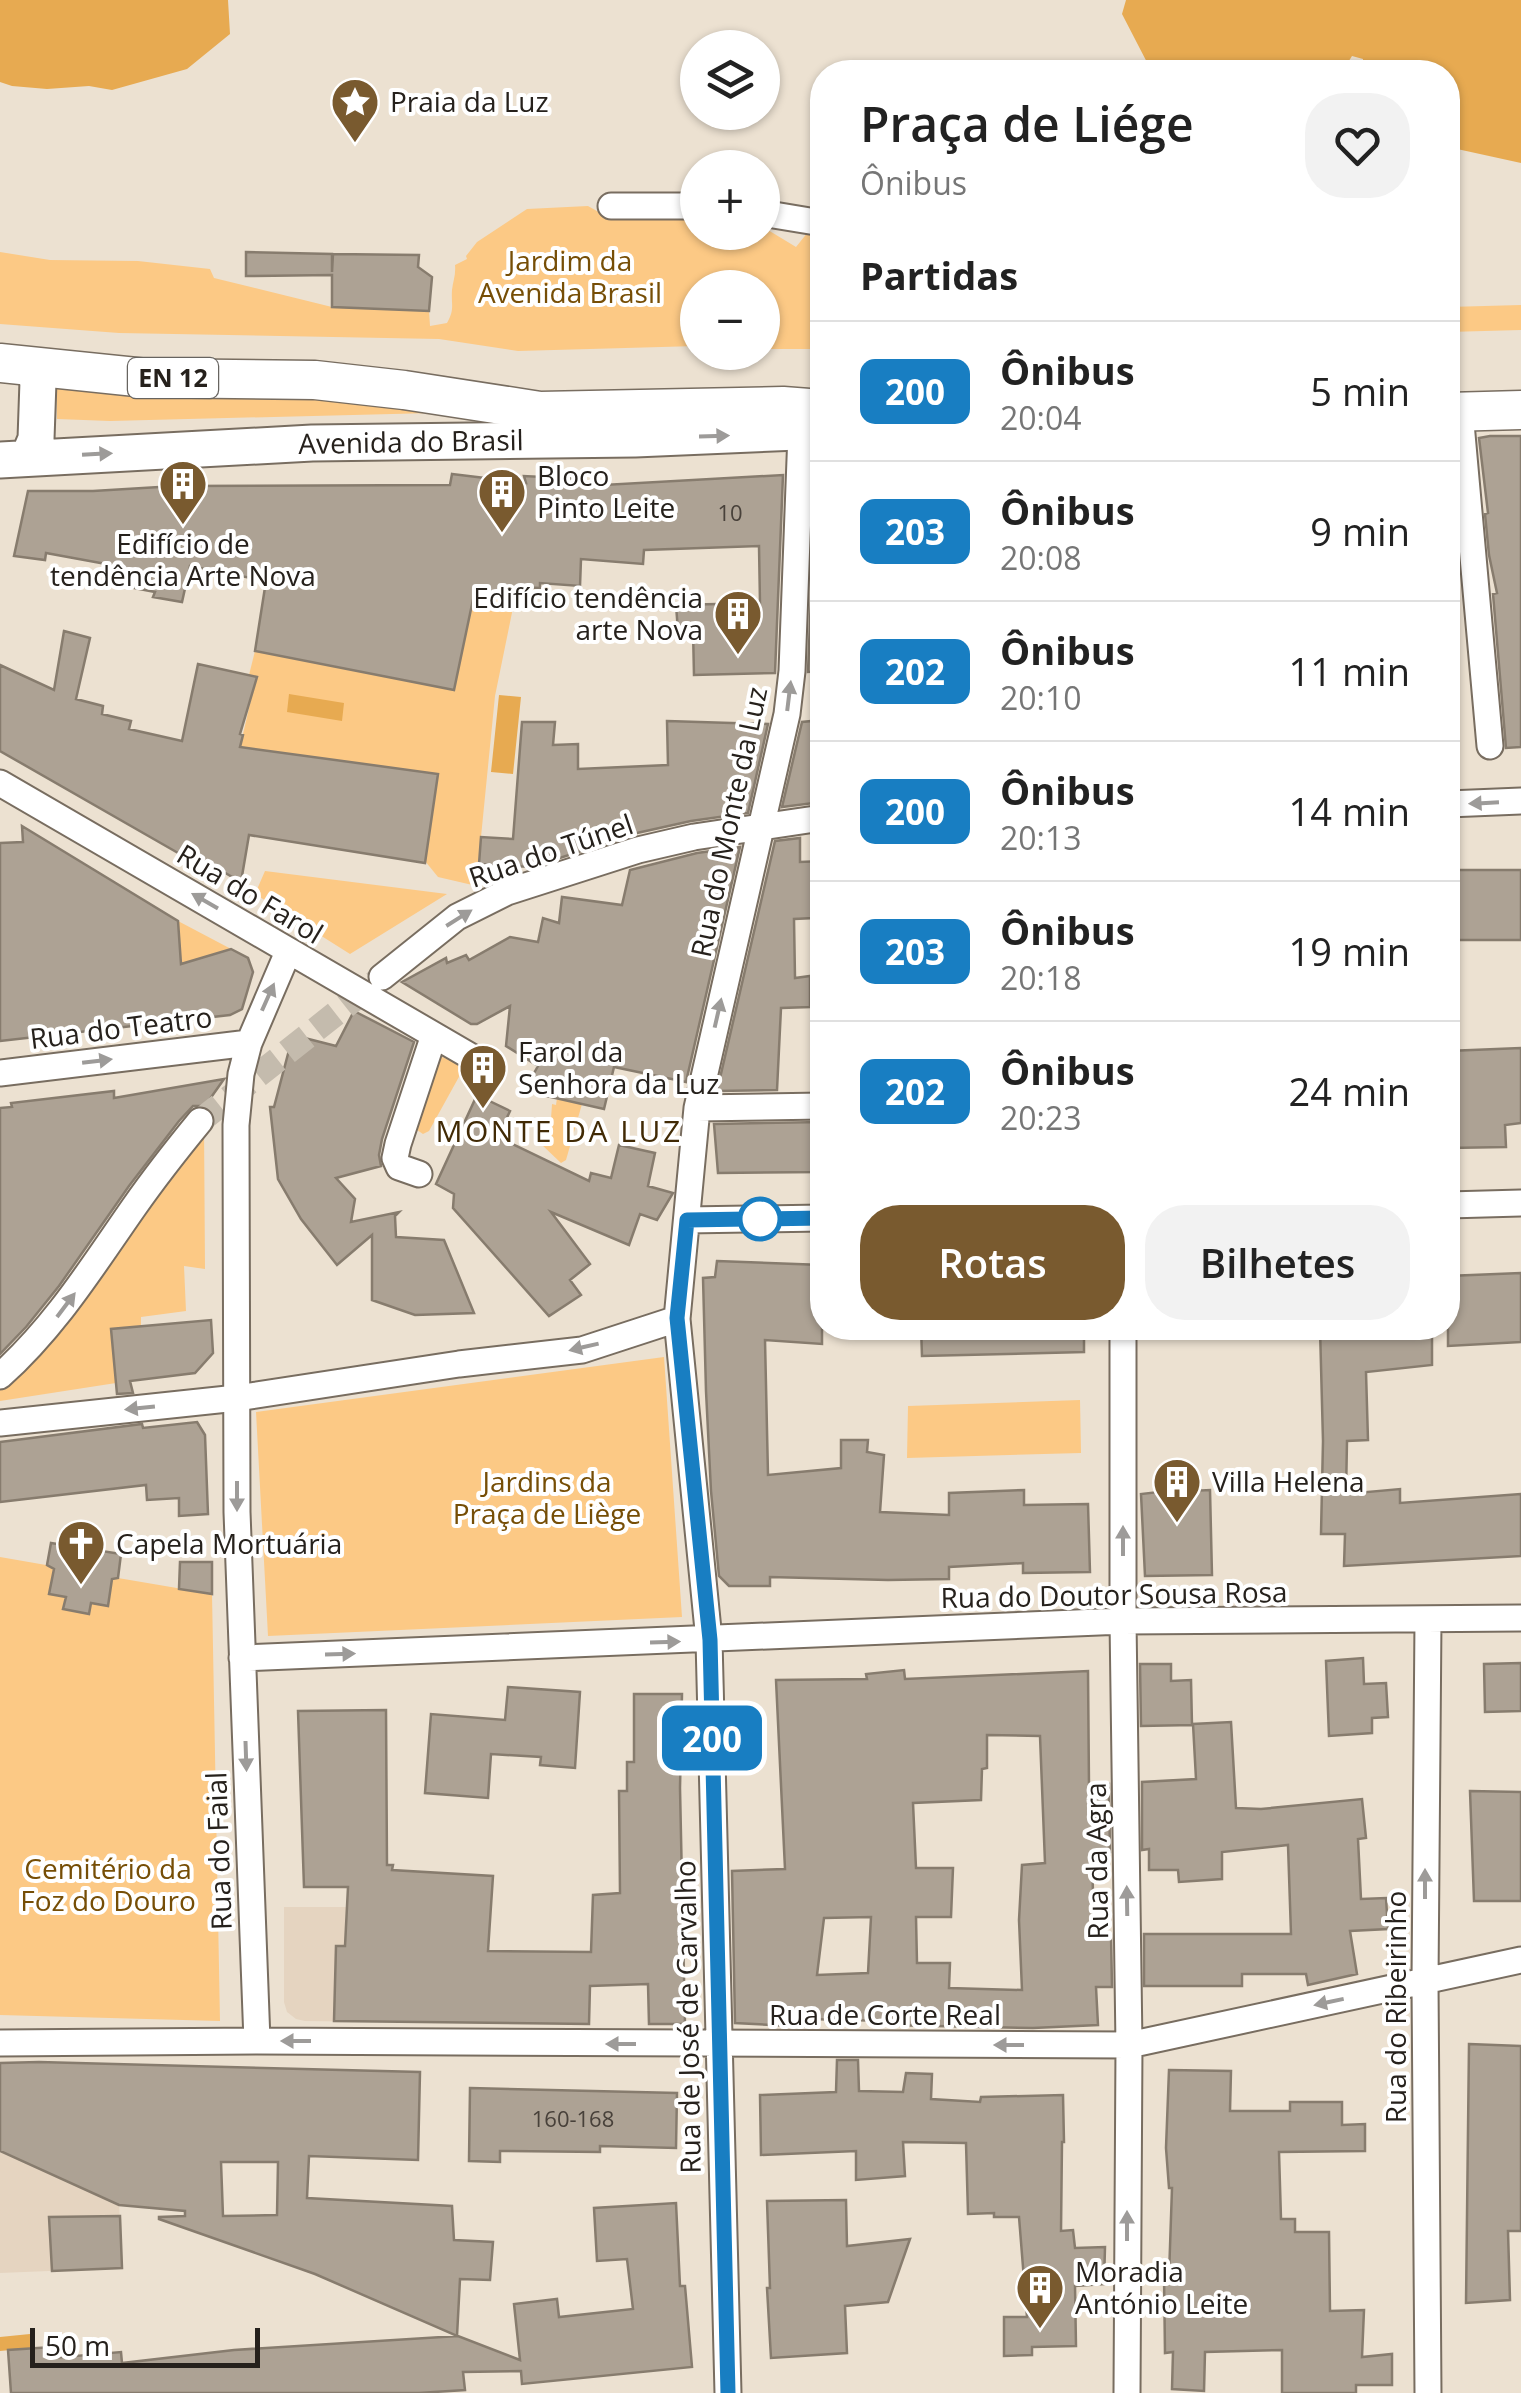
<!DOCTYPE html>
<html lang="pt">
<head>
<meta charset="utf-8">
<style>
	:root { --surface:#fff; --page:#f2f2f2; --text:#222; --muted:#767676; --line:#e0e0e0; --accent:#795a2f }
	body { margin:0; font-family:"Open Sans",sans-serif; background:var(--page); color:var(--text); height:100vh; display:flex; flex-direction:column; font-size:38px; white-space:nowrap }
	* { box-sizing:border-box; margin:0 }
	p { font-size:32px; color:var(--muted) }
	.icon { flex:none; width:55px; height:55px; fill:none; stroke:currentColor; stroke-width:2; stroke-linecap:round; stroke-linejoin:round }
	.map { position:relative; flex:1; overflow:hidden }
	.details { position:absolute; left:810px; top:60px; width:650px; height:1280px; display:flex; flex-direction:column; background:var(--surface); border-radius:40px; box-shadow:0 2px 8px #0004 }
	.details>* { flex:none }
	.badge { padding:0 20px; border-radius:15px; font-size:35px; line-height:65px }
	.buttons { position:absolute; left:680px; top:30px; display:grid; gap:20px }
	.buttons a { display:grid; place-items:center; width:100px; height:100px; border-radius:50%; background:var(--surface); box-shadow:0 2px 8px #0004; font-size:50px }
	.scale { position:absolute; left:30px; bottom:25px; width:230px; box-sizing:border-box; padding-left:10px; border:5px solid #26211c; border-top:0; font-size:28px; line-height:35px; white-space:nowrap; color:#26211c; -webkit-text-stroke:8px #fff; paint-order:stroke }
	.map>.badge { position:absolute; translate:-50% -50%; box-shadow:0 0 0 5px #fff }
	h2 { padding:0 50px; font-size:38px; line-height:90px }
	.round { display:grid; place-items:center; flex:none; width:105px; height:105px; border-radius:40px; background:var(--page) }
	.overview { display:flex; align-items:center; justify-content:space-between; height:170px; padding:0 50px }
	h1 { font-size:48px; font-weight:600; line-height:75px }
	.cta { display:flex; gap:20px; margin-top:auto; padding:20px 50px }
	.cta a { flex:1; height:115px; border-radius:40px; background:var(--accent); color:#fff; font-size:40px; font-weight:600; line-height:115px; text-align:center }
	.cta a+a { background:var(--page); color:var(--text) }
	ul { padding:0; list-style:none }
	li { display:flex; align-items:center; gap:30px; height:140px; padding:0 50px; border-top:2px solid var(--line) }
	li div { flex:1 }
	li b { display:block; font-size:38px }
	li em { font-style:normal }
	li .badge { min-width:110px; font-weight:700; text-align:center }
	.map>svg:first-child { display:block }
	.built { fill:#e5d4c0 }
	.green { fill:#fcc985 }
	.water { fill:#e7aa51 }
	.building { fill:#ada294; stroke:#877c6e; stroke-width:2.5; fill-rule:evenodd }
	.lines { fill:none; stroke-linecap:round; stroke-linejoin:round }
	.street-tunnel { stroke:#c4bbad; stroke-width:25; stroke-dasharray:25 12; stroke-linecap:butt }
	.street-casing { stroke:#786d60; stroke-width:29 }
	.secondary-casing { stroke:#786d60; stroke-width:39 }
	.primary-casing { stroke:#786d60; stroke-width:41 }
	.street { stroke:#fff; stroke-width:25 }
	.secondary { stroke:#fff; stroke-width:35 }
	.primary { stroke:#fff; stroke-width:38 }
	.oneway { fill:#9d9b99 }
	.line-casing { stroke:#fff; stroke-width:22 }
	.line { stroke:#187ec2; stroke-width:15 }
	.stop-dot { fill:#fff; stroke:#187ec2; stroke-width:5 }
	.labels { text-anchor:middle; stroke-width:8; stroke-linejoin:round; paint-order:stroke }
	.number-label { font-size:22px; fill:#48413a }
	.shield { fill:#fff; stroke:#676460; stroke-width:2.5 }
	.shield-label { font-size:25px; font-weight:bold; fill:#26211c }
	.poi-label { font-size:28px; fill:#26211c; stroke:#fff; text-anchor:start }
	.park-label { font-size:28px; fill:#764e06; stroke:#fff }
	.street-label { font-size:28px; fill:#26211c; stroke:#fff }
	.neighbourhood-label { font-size:30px; letter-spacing:2.5px; fill:#412a05; stroke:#fff }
</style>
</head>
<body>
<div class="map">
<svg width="1521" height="2393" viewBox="0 0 1521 2393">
	<rect width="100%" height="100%" fill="#ece1d1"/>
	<path class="built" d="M284 1907H390L382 2022 305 2021 296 2019 287 2012 284 2002Z
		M0 2151 119 2203 122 2268 0 2273Z"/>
	<path class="green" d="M588 206 611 219 634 216 697 220 698 232H762L763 227 796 247 808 232 822 239V349H763L762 288H698L697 346 518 351 439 339 119 333 0 324V252L50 260 138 261 210 269 214 278 332 307 429 311 430 326 447 323C455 309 451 305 452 290 453 281 456 275 455 265L467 259 466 256 477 242 527 209Z
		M1521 305V330L1448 332V307Z
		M56 385 207 397 339 400 432 413 110 421 57 419Z
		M444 587 516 593 495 696 481 837V887L438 877 425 861 437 774 240 747 256 678 249 675 255 651 454 690 468 620Z
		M265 871 447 894 350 954 255 894Z
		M178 921 233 950 224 964 201 958 181 964Z
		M437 1055 465 1066 429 1131 423 1134 414 1128Z
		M557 1098 582 1104 566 1160 561 1163 541 1144 540 1127 551 1119 552 1104 556 1105Z
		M204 1125 205 1269 184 1266 186 1311 141 1317V1326L112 1329 116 1383 0 1401V1376Z
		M664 1357 682 1617 268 1636 256 1412Z
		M1080 1400 1081 1453 907 1458 908 1406Z
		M51 1543 121 1554 118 1578 212 1594 220 2021 0 2015V1557L46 1565Z"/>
	<path class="water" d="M0 0H228L230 34 187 69 112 90 89 86 47 89 12 86 0 82Z
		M1126 0H1521V163L1448 147V72H1363V59L1352 56 1342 72H1152L1122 14Z
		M289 694 344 703 342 721 287 712Z
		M499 695 521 697 513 774 491 772Z
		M30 2334 31 2348 0 2351V2337Z"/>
	<path class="building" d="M246 252 332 254V272L333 254 419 255 418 267 432 277 429 311 332 307V275L246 276Z
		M1490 436H1521V747L1506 748 1493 594 1497 593 1489 555 1485 514 1488 513 1479 438Z
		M822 473V671L808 672 816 474Z
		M452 474 526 483 524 476 584 479 586 486 783 475 775 673 694 675 693 630 678 631 676 605 760 603 759 546 644 550 643 564 581 559 580 586 540 583V588L516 587V593L475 590 454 690 255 651 266 581 190 566 182 602 153 597 155 592 103 582 106 564 46 553 45 560 14 556 28 491H93L176 486 450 485Z
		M64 631 90 638 76 699 103 706 102 714 131 721 129 729 182 741 198 664 257 677 240 734 243 735 240 747 438 774 425 863 249 835 241 882 208 863 206 869 0 751V665L54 690Z
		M822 720V802L782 807 802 722Z
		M667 721 768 724 748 813 691 821 637 833 532 867 479 864 481 837 513 839 522 722H555L553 745 578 744V769L668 765Z
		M22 826 178 921 181 964 231 949 248 958 253 972 242 1009 230 1015 0 1041V843L23 842Z
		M800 838V862L822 861V892L813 893 814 918 794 919 795 978 810 976V1007L781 1008 777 1090 717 1091 775 841Z
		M740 847 686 1082 614 1067 604 1109 524 1091 538 1066 506 1046 510 1006 477 1024H471L402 982 446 958 447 963 466 955 469 960 510 937 538 942 543 918 559 923 562 897 622 905 630 870 697 853Z
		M1448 870H1521V940H1448Z
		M354 1011 414 1042 382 1139 379 1155 381 1166 336 1178 355 1199 351 1222 399 1212 395 1216 396 1237 444 1240 474 1313 415 1315 372 1300V1235L337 1265 301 1219 278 1179 270 1107H274L293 1035 336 1046Z
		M1521 1048V1123L1505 1125 1506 1147 1448 1148V1051Z
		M224 1079 205 1106H193L179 1121 129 1186 59 1286 26 1327 0 1354V1108L12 1107 11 1103 114 1091V1098Z
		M477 1095 510 1111 498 1137 589 1181 591 1173 611 1178 619 1145 655 1153 648 1186 673 1193 657 1220 640 1214 629 1245 551 1212 590 1264 570 1280 581 1295 549 1316 453 1208 454 1194 436 1184Z
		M822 1122V1172L718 1173 714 1124Z
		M717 1261 822 1265V1344L765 1340 768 1475 841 1468V1440H868L867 1452 884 1455 880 1512 949 1515V1493L1024 1490V1505L1088 1504 1090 1572 1023 1573V1563L949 1567V1579L888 1580 770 1577V1586H729L719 1576 711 1491 706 1391 703 1278 715 1277Z
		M1521 1273V1342L1448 1346V1276Z
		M211 1320 213 1353 195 1373 130 1381 133 1393 117 1394 111 1329Z
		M921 1328H1084V1352L922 1356Z
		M1320 1328H1432V1365L1366 1372 1368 1440 1347 1441 1346 1494 1400 1489V1503L1521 1494V1556L1344 1566 1345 1534H1321L1323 1441Z
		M197 1422 205 1435 208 1514 179 1516V1498L147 1500 146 1485 0 1502V1442L142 1424 143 1428Z
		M1191 1477V1491L1210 1490 1212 1575 1145 1576 1141 1494 1159 1492 1158 1478Z
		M51 1543 121 1554 118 1578 112 1579 108 1606 91 1603 89 1614 63 1609 66 1597 49 1594 54 1569 47 1565Z
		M180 1562H212V1594L179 1589Z
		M1363 1658 1364 1684 1386 1683 1388 1717 1372 1718V1733L1329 1736 1326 1661Z
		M1521 1663V1711L1485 1712 1484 1664Z
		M1140 1664H1171V1681L1191 1680 1192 1725 1141 1726Z
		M904 1670 905 1679 1088 1671 1089 1786 1109 1784 1110 1852 1092 1853 1094 1935H1111L1112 1987H1096L1098 2025 1033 2028 887 2025V2021L809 2019 808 2027 735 2023 732 1871 785 1869 776 1680 867 1679 866 1674ZM987 1735 1040 1736 1045 1863 1022 1865 1019 1920 1022 1990 949 1988 950 1963H917L916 1917H951L953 1868H916L913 1803 981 1800 982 1769 987 1768ZM871 1917 868 1973 817 1975 824 1918Z
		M508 1687 580 1692 575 1768 540 1765 541 1757 491 1754 488 1798 425 1793 431 1714 505 1720Z
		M634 1694H682L680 1788 685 2024H649L648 1984 590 1986 589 2024 334 2021 336 1946H345L348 1887H304L298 1711 386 1710 387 1865H393L392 1870 493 1876 488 1951 591 1952 593 1895 620 1893 619 1791H627V1762H634Z
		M1231 1722 1236 1808 1261 1809 1362 1799 1366 1838 1358 1839 1361 1899 1386 1898 1388 1929 1350 1931 1357 1974 1308 1985 1306 1974H1242V1986H1144V1934H1291L1288 1845 1222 1852V1879L1179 1882 1178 1870H1149V1849L1142 1850V1782L1196 1779 1193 1724Z
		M1470 1791 1521 1792V1901H1474Z
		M1469 2044 1521 2046V2231H1508L1510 2300 1466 2303Z
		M837 2060H858L859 2091 903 2092 906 2073 932 2074 931 2099 980 2102 981 2097 1063 2095 1064 2142H1062L1061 2231 1073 2230 1075 2248 1105 2247 1104 2284 1075 2286 1076 2346 1032 2347V2355L1004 2356V2317H1027L1019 2217H994V2213L968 2214 966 2143 903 2142 905 2176 856 2180V2151L761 2155 760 2095 836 2092Z
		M39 2062 420 2072 418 2160 309 2156 307 2198 452 2206 454 2240 493 2242 490 2280 460 2279 457 2336 315 2274 159 2219V2217L185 2216V2211L119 2205 0 2151V2063ZM221 2162H278L277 2215 223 2216Z
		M1169 2070 1231 2071 1230 2111H1290V2102H1342V2125L1365 2124V2151L1279 2152 1281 2219H1295V2232H1329L1330 2311 1364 2310 1362 2357 1392 2354V2385H1356V2393H1282V2350L1205 2352 1204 2391 1172 2389 1173 2352 1165 2353 1164 2276H1169L1172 2188H1169L1166 2148Z
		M470 2088 677 2093 676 2148 600 2146V2152L500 2151V2162L469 2161Z
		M846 2200 847 2246 910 2239 888 2302 845 2306 847 2353 771 2358 767 2288H770L767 2201Z
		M676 2203 680 2286H685L692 2367 522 2384 521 2371 463 2372 465 2390 419 2393H11L8 2350 52 2347 53 2358 121 2352 122 2363 234 2350 458 2336 520 2360 514 2304 557 2299 559 2317 633 2309 627 2259 597 2261 594 2208Z
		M120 2216 122 2268 52 2271 49 2217Z"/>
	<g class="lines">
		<path class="street-tunnel" d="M200 1121 377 981"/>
		<g class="street-casing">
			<path id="street" d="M611 206H698
				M762 213 822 223
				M1460 412 1490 746
				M0 783 470 1056
				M1448 804 1521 801
				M382 977 457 917 507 892 638 850 694 837 822 818
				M0 1073 249 1043
				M697 1108 822 1106
				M419 1174 399 1167 395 1158 398 1144 434 1035
				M1448 1205 1521 1203
				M687 1220 822 1218
				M1123 1328V1621L1129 2045 1127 2393
				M0 1376C55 1327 92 1267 134 1207 155 1177 177 1149 200 1121
				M0 1423 237 1398 459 1364 582 1350 677 1319
				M242 1658 1123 1621 1521 1618
				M257 2041 237 1512 236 1125 241 1074 249 1043 288 952
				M0 2043 257 2041 1129 2045 1521 1960
				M728 2393 709 1640 677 1319 697 1108 787 714 792 671 801 433
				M1428 2393 1425 1982 1428 1620"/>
		</g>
		<g class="secondary-casing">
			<path id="secondary" d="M28 458 36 439 38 381 31 367
				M0 460 312 443 635 439 822 431"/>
		</g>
		<g class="primary-casing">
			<path id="primary" d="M0 363 146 378 315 380 404 390 540 411 783 406 822 409
				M1448 412 1521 410"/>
		</g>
		<use href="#street" class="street"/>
		<use href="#secondary" class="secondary"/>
		<use href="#primary" class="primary"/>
	</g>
	<defs><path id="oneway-solid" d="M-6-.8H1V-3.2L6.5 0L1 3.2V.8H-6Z" transform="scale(2.5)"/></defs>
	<g class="oneway">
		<use href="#oneway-solid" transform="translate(714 436) rotate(-2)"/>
		<use href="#oneway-solid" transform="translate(97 454) rotate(-3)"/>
		<use href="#oneway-solid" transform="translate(789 696) rotate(-83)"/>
		<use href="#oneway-solid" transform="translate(1484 803) rotate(177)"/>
		<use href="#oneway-solid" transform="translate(205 901) rotate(-150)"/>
		<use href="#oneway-solid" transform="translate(459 918) rotate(-32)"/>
		<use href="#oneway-solid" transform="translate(268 997) rotate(-66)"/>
		<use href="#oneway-solid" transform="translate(718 1013) rotate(-77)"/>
		<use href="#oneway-solid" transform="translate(97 1061) rotate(-7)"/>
		<use href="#oneway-solid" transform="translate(66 1305) rotate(-53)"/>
		<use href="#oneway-solid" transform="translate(584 1347) rotate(167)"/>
		<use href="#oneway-solid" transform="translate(140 1408) rotate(174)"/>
		<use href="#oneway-solid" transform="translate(237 1496) rotate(90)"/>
		<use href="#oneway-solid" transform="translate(1123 1541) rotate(-90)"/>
		<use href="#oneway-solid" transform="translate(665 1642) rotate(-2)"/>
		<use href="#oneway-solid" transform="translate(340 1654) rotate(-2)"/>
		<use href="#oneway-solid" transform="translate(246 1756) rotate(88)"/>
		<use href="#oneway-solid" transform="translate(1425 1884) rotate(-90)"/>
		<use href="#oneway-solid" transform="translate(1127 1901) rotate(-91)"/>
		<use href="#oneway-solid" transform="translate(1329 2002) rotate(168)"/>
		<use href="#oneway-solid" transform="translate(296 2041) rotate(-180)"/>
		<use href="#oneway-solid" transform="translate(621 2044) rotate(-180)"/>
		<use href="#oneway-solid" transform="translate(1009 2045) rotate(-180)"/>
		<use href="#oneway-solid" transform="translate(1127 2226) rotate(-90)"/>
	</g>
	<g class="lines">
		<g class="line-casing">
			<path id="line" d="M728 2393 710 1640 677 1318 687 1220 822 1218"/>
		</g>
		<use href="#line" class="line"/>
	</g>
	<defs>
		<g id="sight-pin" transform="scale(2.5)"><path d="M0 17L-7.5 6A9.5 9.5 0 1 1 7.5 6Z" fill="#795a2f" stroke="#fff"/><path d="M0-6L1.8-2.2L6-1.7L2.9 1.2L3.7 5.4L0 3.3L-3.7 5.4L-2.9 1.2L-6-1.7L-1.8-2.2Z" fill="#fff"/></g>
		<g id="building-pin" transform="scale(2.5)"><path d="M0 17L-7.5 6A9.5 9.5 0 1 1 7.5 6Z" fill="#795a2f" stroke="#fff"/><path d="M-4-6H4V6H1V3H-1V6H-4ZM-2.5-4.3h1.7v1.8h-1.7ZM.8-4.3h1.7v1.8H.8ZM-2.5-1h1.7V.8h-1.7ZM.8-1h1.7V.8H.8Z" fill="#fff"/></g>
		<g id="church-pin" transform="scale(2.5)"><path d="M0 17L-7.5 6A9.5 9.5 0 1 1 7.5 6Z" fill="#795a2f" stroke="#fff"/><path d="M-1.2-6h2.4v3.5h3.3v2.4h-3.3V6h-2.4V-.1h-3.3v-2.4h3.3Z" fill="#fff"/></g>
	</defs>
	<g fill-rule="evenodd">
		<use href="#sight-pin" x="355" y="102"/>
		<use href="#building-pin" x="183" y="484"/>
		<use href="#building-pin" x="502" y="492"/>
		<use href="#building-pin" x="738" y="614"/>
		<use href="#building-pin" x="483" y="1068"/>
		<use href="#building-pin" x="1177" y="1482"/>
		<use href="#church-pin" x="81" y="1544"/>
		<use href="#building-pin" x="1040" y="2288"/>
	</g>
	<circle class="stop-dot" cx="760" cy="1219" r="20"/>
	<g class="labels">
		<g class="number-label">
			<text x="730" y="521">10</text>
			<text x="573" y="2127">160-168</text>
		</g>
		<rect class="shield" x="128" y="358" width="90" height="40" rx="8"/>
		<g class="shield-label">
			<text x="173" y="387">EN 12</text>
		</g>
		<g class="poi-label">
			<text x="390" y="112">Praia da Luz</text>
			<text x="537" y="486">Bloco<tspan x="537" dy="32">Pinto Leite</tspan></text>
			<text x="183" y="554" text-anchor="middle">Edifício de<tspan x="183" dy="32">tendência Arte Nova</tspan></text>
			<text x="703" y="608" text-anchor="end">Edifício tendência<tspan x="703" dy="32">arte Nova</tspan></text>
			<text x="518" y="1062">Farol da<tspan x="518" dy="32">Senhora da Luz</tspan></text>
			<text x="1212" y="1492">Villa Helena</text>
			<text x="116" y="1554">Capela Mortuária</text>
			<text x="1075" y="2282">Moradia<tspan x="1075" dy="32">António Leite</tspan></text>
		</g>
		<g class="park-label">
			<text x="570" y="271">Jardim da<tspan x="570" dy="32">Avenida Brasil</tspan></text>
			<text x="547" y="1492">Jardins da<tspan x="547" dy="32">Praça de Liège</tspan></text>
			<text x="108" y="1879">Cemitério da<tspan x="108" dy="32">Foz do Douro</tspan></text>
		</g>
		<g class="street-label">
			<text transform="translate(411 442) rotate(-1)" y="10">Avenida do Brasil</text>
			<text transform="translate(729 822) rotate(-78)" y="10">Rua do Monte da Luz</text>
			<text transform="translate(551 851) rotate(-19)" y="10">Rua do Túnel</text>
			<text transform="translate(250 894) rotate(31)" y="10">Rua do Farol</text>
			<text transform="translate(121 1028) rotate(-7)" y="10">Rua do Teatro</text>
			<text transform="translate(1114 1595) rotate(-1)" y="10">Rua do Doutor Sousa Rosa</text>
			<text transform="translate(219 1851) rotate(-92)" y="10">Rua do Faial</text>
			<text transform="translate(1097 1861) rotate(-91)" y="10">Rua da Agra</text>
			<text transform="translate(1396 2007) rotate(-90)" y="10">Rua do Ribeirinho</text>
			<text x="885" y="2025">Rua de Corte Real</text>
			<text transform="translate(688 2017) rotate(-91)" y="10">Rua de José de Carvalho</text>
		</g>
		<g class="neighbourhood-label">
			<text x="559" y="1142">MONTE DA LUZ</text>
		</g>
	</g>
</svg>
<div class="buttons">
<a><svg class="icon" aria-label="layers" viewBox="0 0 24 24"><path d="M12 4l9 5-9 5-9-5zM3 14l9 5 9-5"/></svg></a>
<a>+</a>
<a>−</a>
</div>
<div class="scale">50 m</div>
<b class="badge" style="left:712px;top:1738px;background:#187ec2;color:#fff">200</b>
<section class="details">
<div class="overview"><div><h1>Praça de Liége</h1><p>Ônibus</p></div><a class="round"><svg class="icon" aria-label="heart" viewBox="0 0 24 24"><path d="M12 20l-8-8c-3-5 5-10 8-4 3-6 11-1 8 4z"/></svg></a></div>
<h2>Partidas</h2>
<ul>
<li><span class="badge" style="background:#187ec2;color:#fff">200</span><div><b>Ônibus</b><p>20:04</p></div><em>5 min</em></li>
<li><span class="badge" style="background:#187ec2;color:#fff">203</span><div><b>Ônibus</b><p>20:08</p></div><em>9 min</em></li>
<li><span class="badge" style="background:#187ec2;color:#fff">202</span><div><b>Ônibus</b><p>20:10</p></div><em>11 min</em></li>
<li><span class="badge" style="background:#187ec2;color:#fff">200</span><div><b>Ônibus</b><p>20:13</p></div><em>14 min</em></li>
<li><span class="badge" style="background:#187ec2;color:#fff">203</span><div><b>Ônibus</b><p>20:18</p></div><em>19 min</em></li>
<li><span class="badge" style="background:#187ec2;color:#fff">202</span><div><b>Ônibus</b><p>20:23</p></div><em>24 min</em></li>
</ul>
<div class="cta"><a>Rotas</a><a>Bilhetes</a></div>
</section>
</div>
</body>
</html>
